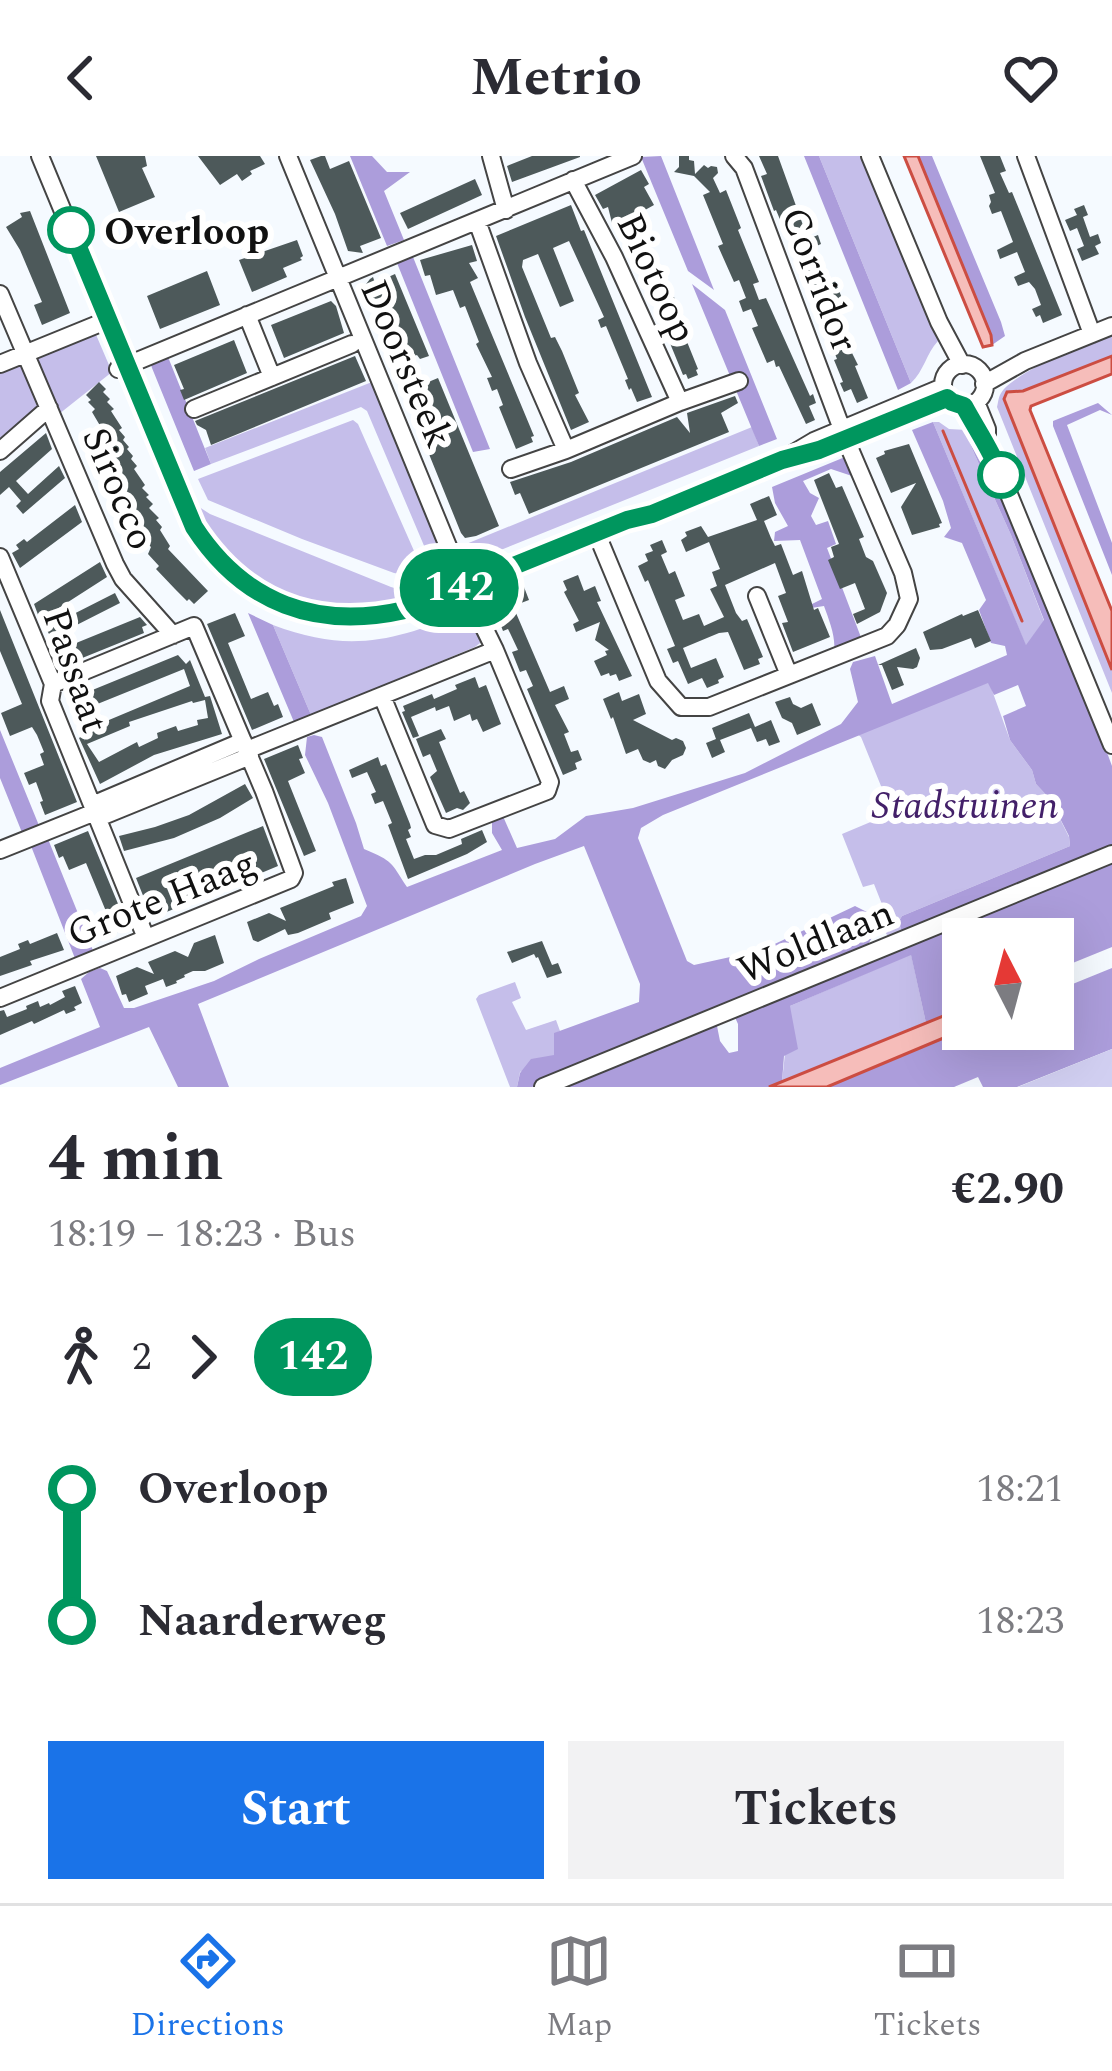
<!DOCTYPE html>
<html lang="en">
<head>
<meta charset="utf-8">
<style>
	:root { --surface:#fff; --page:#f2f2f3; --text:#2b2b33; --muted:#7c7c81; --line:#e1e1e2; --accent:#1a73e8 }
	body { margin:0; font-family:Spectral,serif; background:var(--page); color:var(--text); height:100vh; display:flex; flex-direction:column; font-size:45px; white-space:nowrap }
	* { box-sizing:border-box; margin:0 }
	p { font-size:39px; color:var(--muted) }
	.icon { flex:none; width:66px; height:66px; fill:none; stroke:currentColor; stroke-width:2; stroke-linecap:round; stroke-linejoin:round }
	.map { position:relative; height:931px; overflow:hidden }
	.sheet { display:flex; flex-direction:column; background:var(--surface); flex:1 }
	.sheet>* { flex:none }
	.badge { padding:0 24px; border-radius:39px; font-size:42px; line-height:78px }
	.needle { width:78px; rotate:354deg }
	.tools { position:absolute; left:942px; top:762px; display:grid; gap:24px }
	.tools a { display:grid; place-items:center; width:132px; height:132px; border-radius:0px; background:var(--surface); box-shadow:0 12px 48px #0002; font-size:60px }
	.map>.badge { position:absolute; translate:-50% -50%; box-shadow:0 0 0 6px #fff }
	.legs { display:flex; align-items:center; gap:18px; height:132px; padding:0 48px; font-size:39px }
	.legs p { margin-inline-start:auto }
	.head { display:flex; align-items:center; justify-content:space-between; height:204px; padding:0 48px }
	h1 { font-size:66px; font-weight:700; line-height:90px }
	.button { display:flex; gap:24px; margin-top:auto; padding:24px 48px }
	.button a { flex:1; height:138px; border-radius:0px; background:var(--accent); color:#fff; font-size:48px; font-weight:700; line-height:138px; text-align:center }
	.button a+a { background:var(--page); color:var(--text) }
	ul { padding:0 48px; list-style:none }
	li { display:flex; align-items:center; gap:42px; height:132px; font-size:45px }
	li i { display:grid; place-items:center; width:18px; height:100%; margin:0 15px; background:currentColor }
	li i::after { content:''; width:30px; height:30px; margin:-15px; border:9px solid; border-radius:50%; background:var(--surface) }
	li p { margin-inline-start:auto }
	li:first-child i { background:linear-gradient(#0000 50%,currentColor 0) }
	li:last-child i { background:linear-gradient(currentColor 50%,#0000 0) }
	header { display:flex; justify-content:space-between; align-items:center; height:156px; padding:0 48px; background:var(--surface); font-size:54px; font-weight:700 }
	.tab-bar { display:flex; justify-content:space-around; align-items:center; height:168px; border-top:3px solid var(--line); background:var(--surface); font-size:33px; color:var(--muted) }
	.tab-bar a { display:grid; justify-items:center; gap:6px }
	.tab-bar .selected { color:var(--accent) }
	.map>svg:first-child { display:block }
	.green { fill:#c5beea }
	.forest { fill:#ac9ddb }
	.pitch { fill:#d1cff1 }
	.water { fill:#f6bdba; stroke:#cc4d42; stroke-width:3 }
	.lines { fill:none; stroke-linecap:round; stroke-linejoin:round }
	.stream { stroke:#cc4d42; stroke-width:3 }
	.building { fill:#4d595a; fill-rule:evenodd }
	.minor-casing { stroke:#444; stroke-width:20 }
	.minor { stroke:#fff; stroke-width:16 }
	.line-1-casing { stroke:#fff; stroke-width:27 }
	.line-1 { stroke:#00965e; stroke-width:18 }
	.stop-1-dot { fill:#fff; stroke:#00965e; stroke-width:6 }
	.labels { text-anchor:middle; stroke-width:12; stroke-linejoin:round; paint-order:stroke }
	.stop-label { font-size:39px; font-weight:bold; fill:#111; stroke:#fff; text-anchor:start }
	.street-label { font-size:39px; fill:#111; stroke:#fff }
	.park-label { font-size:39px; font-style:italic; fill:#432069; stroke:#fff }
</style>
</head>
<body>
<header><svg class="icon" aria-label="back" viewBox="0 0 24 24"><path d="M15 5l-7 7 7 7"/></svg>Metrio<svg class="icon" aria-label="heart" viewBox="0 0 24 24"><path d="M12 20l-8-8c-3-5 5-10 8-4 3-6 11-1 8 4z"/></svg></header>
<div class="map">
<svg width="1112" height="931" viewBox="0 0 1112 931">
	<rect width="100%" height="100%" fill="#f5faff"/>
	<path class="green" d="M819 0H862L938 185C926 198 924 215 911 227Z
		M94 174 112 216 59 258 35 199Z
		M1112 175V200L1022 235H1014L1004 243 1112 514V537L997 251C999 243 998 240 1004 233 1022 214 1086 186 1112 175Z
		M23 204 43 250 0 290V214Z
		M372 226 449 412 436 418 367 255 361 251 211 308 205 292Z
		M353 264 358 268 426 422 394 417 302 383 208 344 198 323Z
		M933 266H939L949 273 967 274 974 282 969 286 1011 379 1044 465 1026 490Z
		M752 271 759 290 461 410 454 393Z
		M193 347 210 358 391 431 422 440C329 471 233 438 193 347Z
		M468 455 481 481 480 487 475 491 311 559 273 469C350 498 394 485 468 455Z
		M989 526 1010 584 1032 614 1036 628 1050 643 1069 681 1070 690 902 760 899 765 902 778 888 780 878 767 887 761 874 728 863 731 842 678 892 657 861 581 857 578Z
		M911 798 926 867 782 926 790 850Z
		M515 826 521 842 512 846 526 874 556 864 560 875 554 878V900L520 916 517 931H510L476 843 479 839Z"/>
	<path class="forest" d="M350 0H372L387 16H410L384 35 404 84 387 90Z
		M661 0 714 134 688 115 641 1Z
		M804 0H819L911 227 898 234Z
		M918 0H932L1001 166 1005 180 992 189 991 179Z
		M411 96 490 293 473 296 395 102Z
		M692 128 725 154 777 283 759 290Z
		M166 196 211 308 194 315 152 212 150 206Z
		M1098 247 1112 259 1100 254 1067 269 1112 387V419L1053 270V265Z
		M933 266 1026 489 1044 464 1011 379 969 286 974 282 1084 534 1112 610V692L902 778 899 765 902 760 1070 690 1069 680 1050 643 1036 628 1032 614 1010 584 1003 560 1026 550 1018 529 994 539 988 527 663 659 641 672 638 682 687 805 694 809 762 794 855 750 867 756 875 777 865 793 532 931H517L520 917 531 903 554 899V877L639 846 640 828 584 690 535 708 198 848 229 931H178L149 871 0 929V912L100 871 81 823 89 816 100 812 107 815 124 852H134L214 825 259 803 361 760 367 750 328 647 305 599 307 581 314 579 322 581 356 667 364 693C394 706 390 705 407 731L502 694 492 677V660L502 658 517 692 555 683 586 660 633 652 745 617 841 568 858 546 850 513 853 506 875 500 892 548 1007 499 1005 490 991 487 979 454 986 444 962 387 944 381 951 372 943 345 912 274Z
		M845 301 855 321 831 313 803 325 810 337 819 342 811 360 816 369 828 365 836 388 827 392 862 484 834 495C836 481 829 464 824 450L811 452 810 449 822 443 800 384 774 385 775 376 788 370 775 347 772 331Z
		M248 457 273 469 311 559 294 566Z
		M0 574 40 672 23 679 0 622Z
		M48 683 94 797 76 805 31 690Z
		M1112 701V791L1053 815V783H963V852L926 867 911 799 790 850 798 893 784 900 782 926 769 931H551L716 865 720 885 729 897 738 895V868L733 857Z
		M1112 812V893L1017 931H983L978 921 954 931H826L965 873H1053V836Z"/>
	<path class="pitch" d="M1112 893V931H1018Z"/>
	<path class="water" d="M904 0H918L991 179 992 189 983 191Z
		M1112 200V218L1031 250 1030 254 1112 455V514L1004 243 1007 236 1023 235Z
		M963 852V873H965L827 931H769Z"/>
	<g class="lines">
		<path class="stream" d="M943 275 1022 465"/>
	</g>
	<path class="building" d="M96 0H145L147 10 142 12 155 41 119 56Z
		M198 0H260L265 8 250 15 252 18 242 25 237 18 220 29Z
		M321 0H325L330 13 349 5 381 82 360 90 363 97 348 95 335 58 310 4Z
		M532 0H580V1L512 26 507 10Z
		M679 0H689V4L694 5 695 18 704 9 708 12 711 10 717 11 718 17 713 22 720 37 726 34 741 72 738 74 759 126 753 128 759 144 766 142 810 240 813 238 816 247 809 250 815 264 806 268 779 210 776 211 774 204 767 207 752 172 758 170 751 153 743 156 739 145 746 142 739 124 734 126 718 90 723 88 703 39 710 36 694 20 674 16 679 11Z
		M759 0H778L808 83 818 79 821 88 812 92 825 125 828 124 829 128 835 125 842 142 836 144 844 168 839 171 858 209 855 210 868 242 857 247 851 233 844 236 840 227 843 226 834 204 837 203 816 150 821 149 813 130 809 132 776 54 774 55 761 20 767 18Z
		M980 0H1000L1006 15 1000 17 1009 37 1012 36 1062 159 1043 167 1040 159 1036 161 1032 153 1041 149 1035 133 1029 126 1018 130 1014 121 1025 116 1017 96 1000 103 997 94 1013 86 1001 55 992 58 989 50 991 46 989 39 995 37Z
		M641 14 649 28 644 31 654 49 636 59 658 113 662 111 666 120 661 122 670 142 674 141 679 155 675 156 698 213 696 214 698 219 688 223 686 218 683 219 620 65 612 67 608 51 603 53 595 39Z
		M475 23 482 39 408 73 400 57Z
		M571 49 581 75 584 74 652 241 637 246 631 232 629 234 625 224 628 223 606 170 601 172 598 164 604 161 569 85 553 92 574 145 560 151 538 98 523 104 522 111 551 182 555 181 562 195 579 237 575 239 589 266 571 274 525 161 496 80Z
		M1084 49 1088 59 1083 61 1090 81 1098 78 1101 87 1095 90 1099 98 1082 105 1077 93 1084 90 1077 72 1070 75 1065 64 1077 59 1074 53Z
		M30 55 70 157 42 169 34 149 42 146 20 94 6 71 22 61 20 57Z
		M297 84 303 100 300 102 302 104 283 112 287 121 252 136 239 104Z
		M472 89 477 105 469 107 478 122 470 126 534 280 531 281 533 286 516 293 499 251 503 249 497 233 492 235 487 222 492 221 476 188 479 186 465 150 460 152 453 134 436 139 430 119 425 120 420 104Z
		M207 115 220 149 160 173 147 140Z
		M395 118 429 200 420 203 417 199 394 208 363 132 370 123 373 121 375 127Z
		M331 145 336 150 344 177 284 202 271 169Z
		M234 184 247 217 184 244 180 234 184 233 174 209Z
		M355 200 366 225 211 289 206 274 197 269 195 265Z
		M438 222 499 370 476 380 465 382 461 377 405 239 410 236 409 234Z
		M99 226 106 233 103 236 110 243 107 246 114 253 111 255 122 272 119 274 125 281 123 284 129 291 127 293 133 300 131 303 137 310 134 313 145 329 142 332 149 339 146 341 153 348 149 352 159 362 156 364 162 371 160 374 170 390 168 393 208 435 194 448 189 443 187 445 175 433 156 413 159 410 148 398 151 391 144 384 147 382 141 375 143 372 135 361 138 359 126 347 130 339 123 332 126 330 115 313 118 311 107 294 110 292 99 280 102 273 92 256 95 253 88 246 91 244 86 239Z
		M735 240 738 247 721 257 729 276 529 358 520 337 515 339 510 326 571 306 677 261 690 277 687 257Z
		M46 277 52 293 16 325 28 338 59 310 65 322 23 358 16 350 21 345 9 331 0 339V316Z
		M909 288 942 367 939 368 940 371 912 379 901 351 916 327 891 337 876 302 885 298 884 295Z
		M829 317 836 332 842 330 864 381 859 383 866 401 873 405 887 437 880 456 857 468 853 458 865 453 855 427 840 433 828 404 834 401 831 391 839 388 814 324Z
		M769 340 777 359 764 365 771 382 775 390 781 388 793 419 802 415 814 454 818 452 830 481 793 496 782 467 788 466 778 440 786 437 775 407 725 429 736 457 742 465 747 463 763 501 758 503 760 508 744 514 728 476 719 477 683 492 691 512 716 502 724 521 718 524 719 527 707 532 702 522 688 528 678 505 673 507 667 493 675 490 648 424 645 426 638 410 648 405 645 398 653 395 650 389 662 384 667 396 661 399 669 418 675 415 685 440 675 444 683 464 699 458 704 470 724 461 710 433 717 430 712 416 720 413 709 386 686 396 681 384 687 380 685 376 701 370 708 381 757 364 750 348Z
		M75 349 82 366 20 412 12 397 19 393 16 389 24 383 27 386Z
		M100 406 107 421 40 464 34 448Z
		M578 419 584 435 595 430 601 445 597 446 632 520 619 525 616 518 610 520 609 517 601 520 594 505 607 499 605 495 609 494 595 484 600 466 576 476 573 468 579 465 564 436 567 434 563 425Z
		M524 431 529 444 513 450 550 536 564 530 569 543 555 549 569 576 564 578 571 596 578 594 582 604 575 607 577 613 563 619 527 533 533 530 526 514 520 516 512 496 518 494 510 477 508 473 503 475 498 462 502 460 500 442Z
		M115 437 120 447 51 482 46 472Z
		M0 454 77 646 45 659 40 646 43 645 36 626 29 629 24 617 44 609 40 598 44 596 37 579 32 571 10 580 1 557 22 548 0 495Z
		M978 454 991 485 975 492 971 482 942 493 930 494 923 476 962 458 963 460Z
		M235 457 245 480 228 487 251 543 268 536 274 550 278 548 283 561 252 574 207 468Z
		M140 461 147 469 142 471 144 477 60 511 54 496Z
		M916 492 920 502 917 511 913 513 897 511 904 529 892 534 882 509H878Z
		M178 499 186 508 190 504 205 541 210 540 222 578 154 599 100 628 79 582 82 580 85 585 68 544ZM184 513 190 530 97 569 90 551ZM205 544 208 562 197 564 198 569 178 575 176 570 157 577 158 582 139 591 137 586 99 606 87 588 130 570 129 566 192 545 193 547Z
		M475 521 479 532 486 529 501 568 483 576 477 563 472 565 470 558 454 565 449 550 436 555 435 551 411 561 419 580 413 582 402 556 405 555 403 550 432 538 434 543 457 533 455 529Z
		M619 536 622 545 639 538 646 558 633 564 672 584 676 582 683 585 686 592 683 599 672 604 665 613 658 610 656 604 650 607 643 604 638 593 626 598 613 561 611 563 603 543Z
		M790 541 793 548 801 552 812 547 821 569 797 579 792 567 782 562 775 546Z
		M749 557 755 571 771 564 780 586 769 590 766 583 757 586 751 572 720 584 725 596 712 602 706 587 716 583 712 572Z
		M441 573 446 583 439 586 460 637 464 635 470 647 463 654 457 652 446 657 430 621 437 615 430 598 423 601 416 583Z
		M298 589 303 602 299 603 305 617 288 625 316 695 304 700 264 603Z
		M378 601 381 610 386 608 410 668 411 672 408 674 411 681 406 683 414 703 425 699H436L462 688 461 683 482 674 487 686 467 698 408 723 388 669 392 667 383 645 375 648 371 638 376 636 367 616 352 622 349 614Z
		M245 628 253 642 220 662 174 682 124 695 119 680 155 671 189 659Z
		M263 670 278 710 152 762 136 722Z
		M88 675 128 772 115 777 86 707 69 714 63 700 59 702 54 689Z
		M346 722 354 747 329 757 331 763 298 777 288 779 285 773 258 786 253 784 247 766 269 757 286 765 280 752 334 730 332 726Z
		M57 777 64 794 30 805 32 809 0 820V801L20 793 18 788 28 784 30 788Z
		M215 779 224 807 205 815H193L184 819 185 821 176 825 177 827 166 831 163 823 145 830 148 838 129 846 126 838 122 839 116 820 137 811 154 818 148 806 175 795 188 801 194 787Z
		M542 785 552 809 558 807 562 817 547 822 538 801 536 802 534 798 512 807 507 796Z
		M75 830 82 847 74 851 76 854 66 858 64 854 34 868 32 865 0 879V855L4 854 7 861 27 853 26 850 38 845 40 851 49 847 50 849 65 841 62 835Z"/>
	<g class="lines">
		<g class="minor-casing">
			<path id="minor" d="M40 0 194 371C243 448 317 474 405 454L782 304 814 285 943 231
				M491 0 506 54
				M870 0 939 166 962 209
				M1026 0 1092 178
				M477 65 528 207 566 294 680 246 614 101 573 24
				M0 138 115 408 123 423 173 479
				M247 159 272 221
				M0 208 108 164
				M943 229a21 21 0 1 1 42 0a21 21 0 1 1-42 0Z
				M118 213 633 0
				M984 228 1025 205 1112 170
				M680 246 739 225
				M976 246 987 273V285L1112 589
				M194 253 352 188
				M837 287 896 263
				M0 295 49 252
				M511 313 566 294
				M596 376 658 525 681 551H709L887 480 897 469 909 443 903 417 846 284 744 12 734 0
				M0 401 53 528 50 545 146 782
				M757 440 789 519
				M382 540 435 669 449 673 547 635 550 626 495 494
				M247 594 495 494 468 439 288 0
				M92 649 243 585
				M98 662 250 600
				M0 694 95 656
				M0 842 291 723 294 717 264 635 194 470 53 528
				M543 931 1112 698"/>
		</g>
		<use href="#minor" class="minor"/>
	</g>
	<g class="lines">
		<g class="line-1-casing">
			<path id="line-1" d="M71 74 194 371C244 448 317 474 405 454L627 364 652 358 782 304 819 294 947 242 952 246 964 250C977 274 991 294 1001 319"/>
		</g>
		<use href="#line-1" class="line-1"/>
	</g>
	<g class="stop-1-dot">
		<circle cx="71" cy="74" r="21"/>
		<circle cx="1001" cy="319" r="21"/>
	</g>
	<g class="labels">
		<g class="stop-label">
			<text x="104" y="88">Overloop</text>
		</g>
		<g class="street-label">
			<text transform="translate(658 121) rotate(65)" y="14">Biotoop</text>
			<text transform="translate(821 123) rotate(69)" y="14">Corridor</text>
			<text transform="translate(408 207) rotate(67)" y="14">Doorsteek</text>
			<text transform="translate(120 332) rotate(67)" y="14">Sirocco</text>
			<text transform="translate(77 514) rotate(71)" y="14">Passaat</text>
			<text transform="translate(161 741) rotate(-22)" y="14">Grote Haag</text>
			<text transform="translate(815 784) rotate(-22)" y="14">Woldlaan</text>
		</g>
		<g class="park-label">
			<text x="965" y="662">Stadstuinen</text>
		</g>
	</g>
</svg>
<div class="tools">
<a><svg class="needle" viewBox="-14 -14 28 28"><path d="M0-13l5 13h-10z" fill="#e53935"/><path d="M0 13l5-13h-10z" fill="#7c7c81"/></svg></a>
</div>
<b class="badge" style="left:459px;top:432px;background:#00965e;color:#fff">142</b>
</div>
<section class="sheet">
<div class="head"><div><h1>4 min</h1><p>18:19 – 18:23 · Bus</p></div><b>€2.90</b></div>
<div class="legs"><svg class="icon" aria-label="walk" viewBox="0 0 24 24"><circle cx="13" cy="4" r="2"/><path d="M13 8l-2 6 4 7M11 14l-3 7M7 12l3-4h3l4 4"/></svg>2<svg class="icon" aria-label="forward" viewBox="0 0 24 24"><path d="M9 5l7 7-7 7"/></svg><b class="badge" style="background:#00965e;color:#fff">142</b></div>
<ul>
<li><i style="color:#00965e"></i><b>Overloop</b><p>18:21</p></li>
<li><i style="color:#00965e"></i><b>Naarderweg</b><p>18:23</p></li>
</ul>
<div class="button"><a>Start</a><a>Tickets</a></div>
</section>
<nav class="tab-bar">
<a class="selected"><svg class="icon" aria-label="directions" viewBox="0 0 24 24"><path d="M12 3l9 9-9 9-9-9zM9 14v-3h6M13 9l2 2-2 2"/></svg>Directions</a>
<a><svg class="icon" aria-label="map" viewBox="0 0 24 24"><path d="M3 6l6-2 6 2 6-2v14l-6 2-6-2-6 2zM9 4v14M15 6v14"/></svg>Map</a>
<a><svg class="icon" aria-label="tickets" viewBox="0 0 24 24"><path d="M3 7h18v10H3zM15 7v10"/></svg>Tickets</a>
</nav>
</body>
</html>
